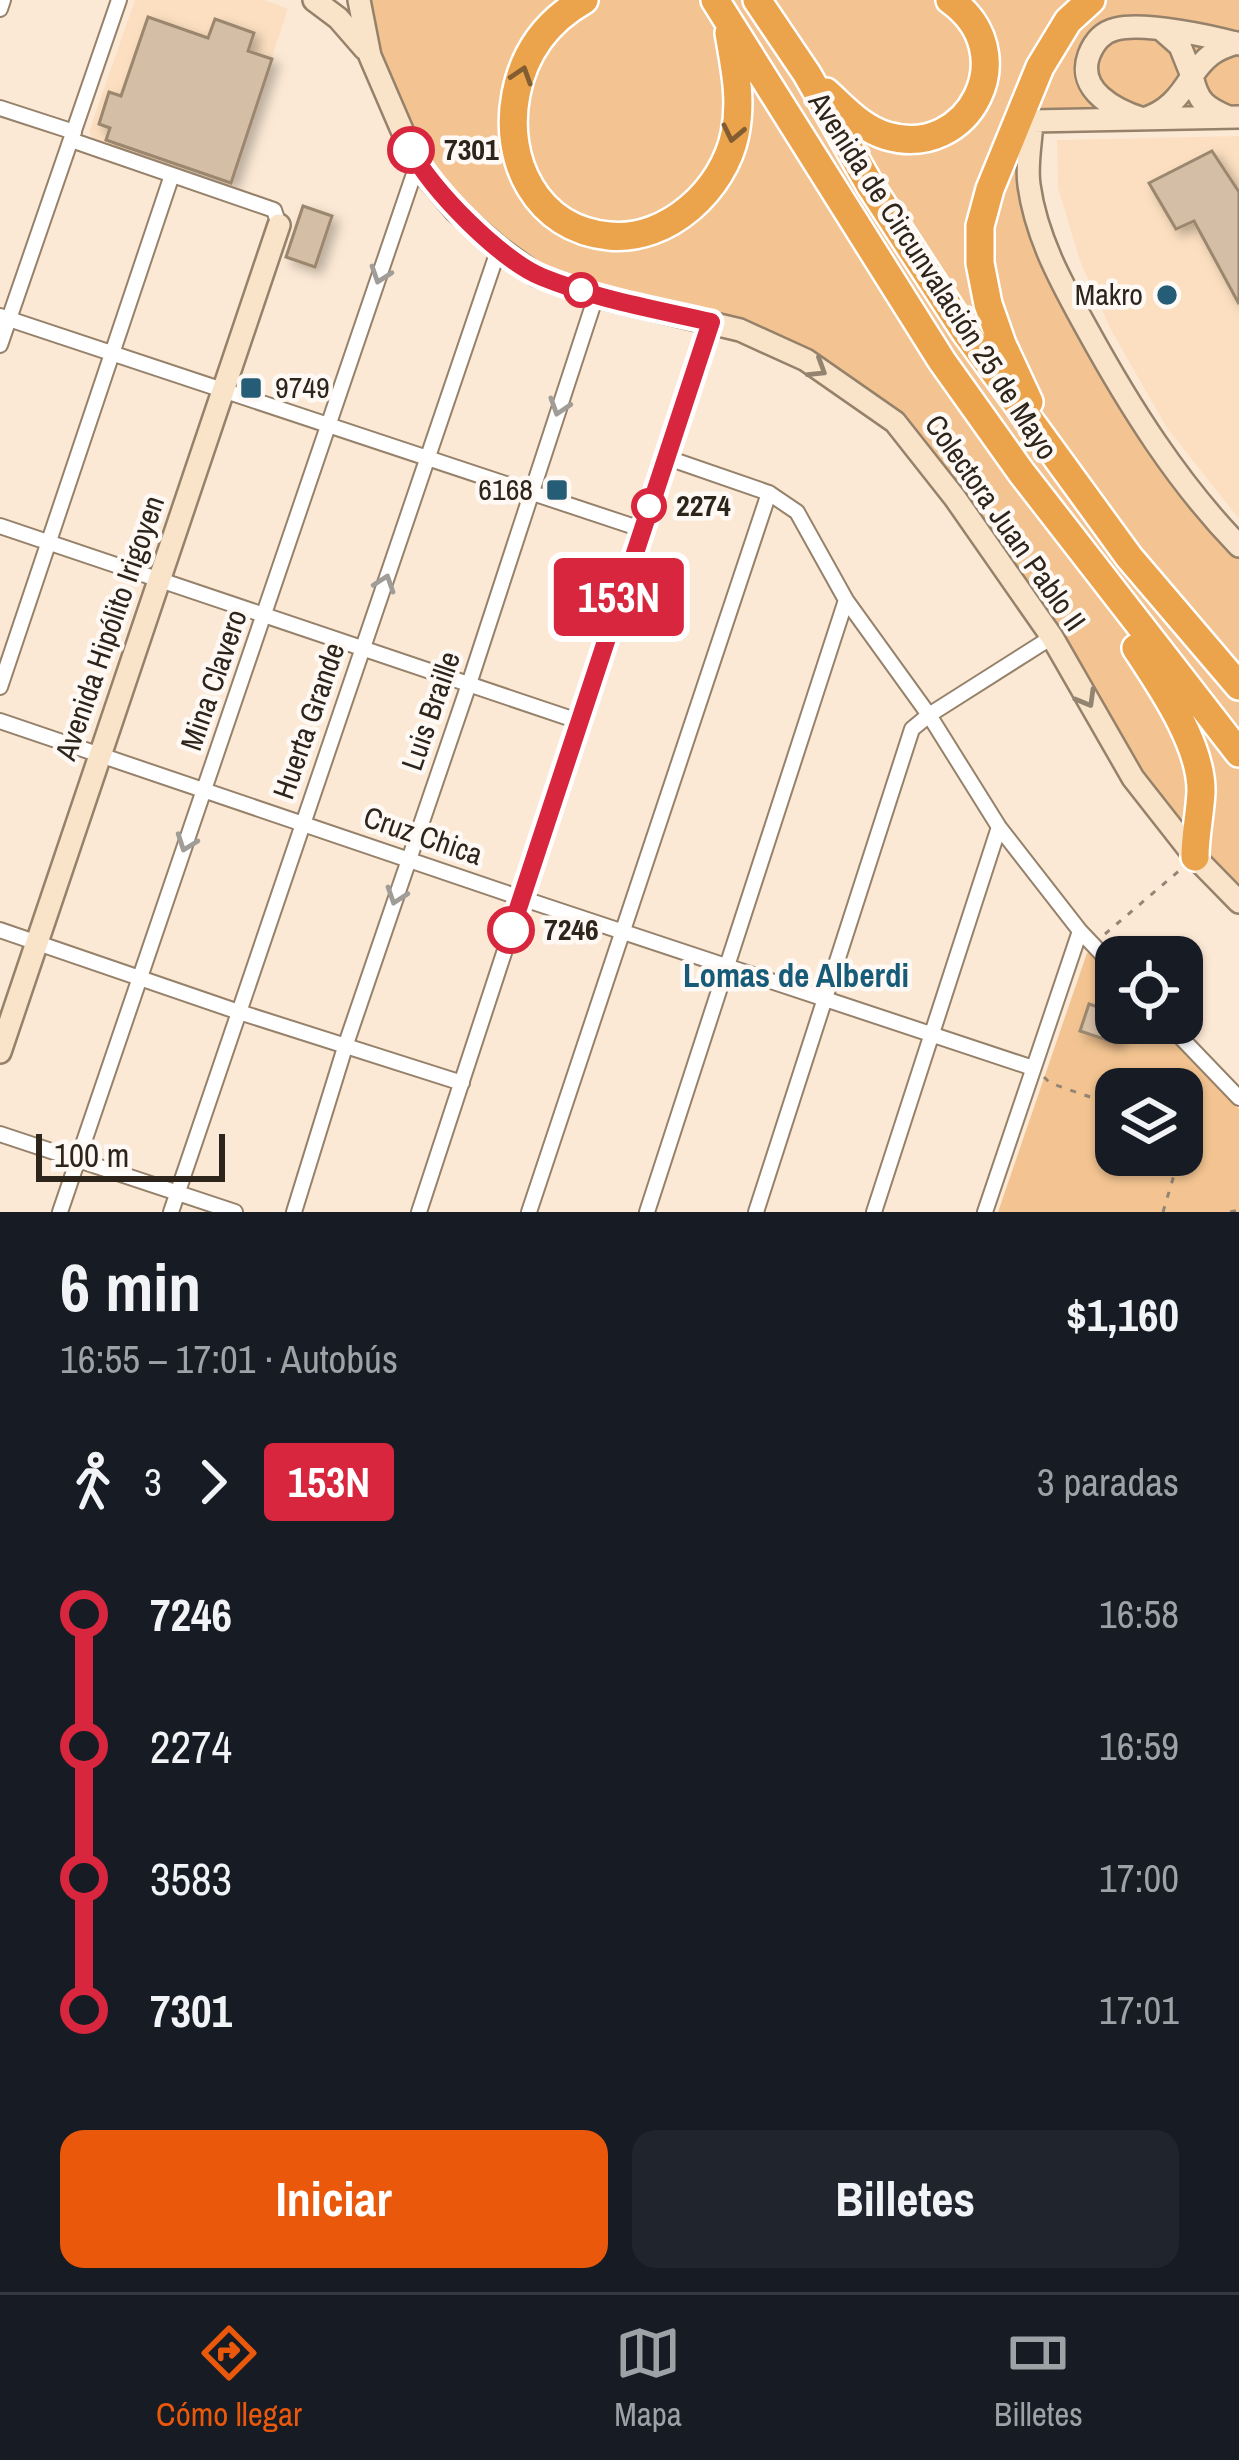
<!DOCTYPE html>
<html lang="es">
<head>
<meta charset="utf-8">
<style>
	:root { --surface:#171b24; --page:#20242c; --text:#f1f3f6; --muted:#9ea1a6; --line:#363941; --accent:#ea580c }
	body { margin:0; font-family:"Archivo Narrow",sans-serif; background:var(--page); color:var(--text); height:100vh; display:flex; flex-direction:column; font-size:45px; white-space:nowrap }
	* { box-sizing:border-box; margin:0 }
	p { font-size:39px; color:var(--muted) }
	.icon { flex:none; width:66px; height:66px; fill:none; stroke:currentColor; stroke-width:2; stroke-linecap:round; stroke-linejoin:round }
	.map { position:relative; height:1212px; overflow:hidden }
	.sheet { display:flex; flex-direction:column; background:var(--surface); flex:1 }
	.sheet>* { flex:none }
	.badge { padding:0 24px; border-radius:9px; font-size:42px; line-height:78px }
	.tools { position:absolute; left:1095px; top:936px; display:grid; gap:24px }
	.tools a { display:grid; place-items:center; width:108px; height:108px; border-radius:24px; background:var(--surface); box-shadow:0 3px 9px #0004; font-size:60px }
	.scale { position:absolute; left:36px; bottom:30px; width:189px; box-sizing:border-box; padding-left:12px; border:6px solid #2d241b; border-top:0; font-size:33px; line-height:42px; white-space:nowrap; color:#2d241b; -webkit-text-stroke:9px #fef9f4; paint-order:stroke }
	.map>.badge { position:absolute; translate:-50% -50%; box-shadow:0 0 0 6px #fff }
	.legs { display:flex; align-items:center; gap:18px; height:132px; padding:0 60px; font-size:39px }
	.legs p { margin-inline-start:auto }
	.summary { display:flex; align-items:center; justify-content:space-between; height:204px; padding:0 60px }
	h1 { font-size:66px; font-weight:700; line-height:90px }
	.button { display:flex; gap:24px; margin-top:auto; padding:24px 60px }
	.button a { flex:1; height:138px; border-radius:24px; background:var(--accent); color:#fff; font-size:48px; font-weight:700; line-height:138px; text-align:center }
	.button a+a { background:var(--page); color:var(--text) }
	ul { padding:0 60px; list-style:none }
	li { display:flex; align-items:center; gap:42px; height:132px; font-size:45px }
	li i { display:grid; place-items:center; width:18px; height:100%; margin:0 15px; background:currentColor }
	li i::after { content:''; width:30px; height:30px; margin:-15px; border:9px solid; border-radius:50%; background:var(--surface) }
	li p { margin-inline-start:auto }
	li:first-child i { background:linear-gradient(#0000 50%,currentColor 0) }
	li:last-child i { background:linear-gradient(currentColor 50%,#0000 0) }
	.tabs { display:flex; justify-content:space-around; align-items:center; height:168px; border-top:3px solid var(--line); background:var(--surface); font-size:33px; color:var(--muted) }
	.tabs a { display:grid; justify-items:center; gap:6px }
	.tabs .on { color:var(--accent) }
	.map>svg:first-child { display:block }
	.built { fill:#fcdfc0 }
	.green { fill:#f3c491; fill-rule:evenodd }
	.building { fill:#d5bea6; stroke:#9b866e; stroke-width:3; filter:url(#shadow) }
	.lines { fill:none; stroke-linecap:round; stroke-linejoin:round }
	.street-casing { stroke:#96816a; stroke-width:18 }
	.secondary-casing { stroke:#96816a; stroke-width:26 }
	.highway-casing { stroke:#fff; stroke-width:32 }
	.path { stroke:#938576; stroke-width:3; stroke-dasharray:6 9; stroke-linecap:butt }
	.street { stroke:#fff; stroke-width:14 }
	.secondary { stroke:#f9e3c9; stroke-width:21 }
	.highway { stroke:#eba34c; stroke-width:27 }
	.oneway { stroke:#825d31 }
	.oneway2 { stroke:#a09c98 }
	.oneway3 { stroke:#938472 }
	.line-1-casing { stroke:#fff; stroke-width:27 }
	.line-1 { stroke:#d7263d; stroke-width:18 }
	.stop-1-dot { fill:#fff; stroke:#d7263d; stroke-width:6 }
	.poi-dot { fill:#255d77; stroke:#fef9f4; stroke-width:4.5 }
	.labels { text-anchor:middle; stroke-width:9; stroke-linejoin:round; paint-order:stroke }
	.stop-label { font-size:30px; font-weight:bold; fill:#2d241b; stroke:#fef9f4; text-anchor:start }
	.street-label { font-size:30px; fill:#2d241b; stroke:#fef9f4 }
	.poi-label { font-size:30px; fill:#2d241b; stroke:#fef9f4; text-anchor:end }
	.neighbourhood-label { font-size:33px; font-weight:bold; fill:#175b78; stroke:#fef9f4 }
</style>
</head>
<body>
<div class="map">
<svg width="1239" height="1212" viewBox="0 0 1239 1212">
	<defs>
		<filter id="shadow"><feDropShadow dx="6" dy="6" stdDeviation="6" flood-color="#0004"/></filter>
	</defs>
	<rect width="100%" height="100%" fill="#fce9d5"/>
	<path class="built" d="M135 0H265L288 9 230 184 92 139 89 131Z
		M1239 136V519L1167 428 1111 330 1080 261 1058 188 1057 140Z"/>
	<path class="green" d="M359 0H1239V117L1032 121 1028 182 1071 300 1239 546V902L1195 857 1052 637 895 422 806 360 536 275 417 165Z
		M1087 953H1095L1116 976V1023H1159L1239 1109V1212H998ZM1116 1089H1182V1155H1116Z"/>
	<path class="building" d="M148 17 208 38 215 19 254 33 248 51 272 59 231 183 106 140 110 128 99 124 109 92 121 96Z
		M1212 151 1239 192V304L1194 221 1176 229 1149 183Z
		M303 206 332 216 315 267 286 257Z
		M1089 1004 1116 1013V1023H1123L1116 1043 1080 1031Z"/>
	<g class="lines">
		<g class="street-casing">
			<path id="street" d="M0 9 3 0
				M0 108 74 132
				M71 140 274 210 279 225
				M0 316 641 529
				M0 345 119 0
				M665 457 769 493 797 512 846 600 929 715 999 827 1080 931 1116 969
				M0 526 578 721
				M0 687 172 175
				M0 721 521 898 1033 1068
				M0 930 239 1012 462 1083
				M1167 1023 1239 1098
				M0 1134 235 1212
				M60 1212 417 165
				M171 1212 499 248
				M294 1212 346 1044 469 684 596 296
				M419 1212 711 322
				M529 1212 769 493
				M647 1212 846 600
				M756 1212 912 729 929 715 1052 637
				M874 1212 999 827
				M985 1212 1080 931"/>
		</g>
		<g class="secondary-casing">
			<path id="secondary" d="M314 0 338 18 365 49
				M359 0 370 56 417 165 456 211 499 248 536 275 596 296 740 330 806 360 895 422 955 498 1052 637 1133 778 1195 857 1239 902
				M1163 31 1180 46 1192 76C1179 97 1167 112 1143 119 1115 110 1076 90 1089 55 1094 42 1103 32 1116 29 1144 22 1210 36 1239 44
				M1228 117C1205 107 1198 102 1192 76 1205 57 1215 49 1237 43
				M1239 117 1032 121C1031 142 1026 165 1029 185 1036 237 1062 284 1087 329 1130 407 1177 482 1239 546
				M0 1052 279 225"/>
		</g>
		<g class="highway-casing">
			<path id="highway" d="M584 0C547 21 524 52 516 94 503 160 536 229 609 236 668 242 724 189 735 134 742 99 735 68 729 33
				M715 0 942 361 1021 472 1239 753
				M757 0 807 74 871 187 964 330 1129 557 1239 686
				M826 92C845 109 862 129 887 136 969 160 1025 53 950 0
				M1029 402 1002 344 988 304 980 263V226L990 189 1040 67 1068 21 1091 0
				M1136 648C1161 686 1202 745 1201 792 1200 814 1195 835 1195 857"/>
		</g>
		<path class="path" d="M1105 934 1180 870
			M1044 1077 1050 1083 1116 1106
			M1182 1130 1187 1131 1182 1148
			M1163 1212 1180 1155
			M1230 1212 1239 1210"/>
		<use href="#street" class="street"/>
		<use href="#secondary" class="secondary"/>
		<use href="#highway" class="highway"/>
	</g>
	<defs><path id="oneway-chevron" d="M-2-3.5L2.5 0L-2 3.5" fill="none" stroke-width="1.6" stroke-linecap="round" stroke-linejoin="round" transform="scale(3)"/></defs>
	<g class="oneway">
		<use href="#oneway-chevron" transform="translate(522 75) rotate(-72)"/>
		<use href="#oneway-chevron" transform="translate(733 133) rotate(102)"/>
	</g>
	<g class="oneway2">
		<use href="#oneway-chevron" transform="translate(380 275) rotate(109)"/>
		<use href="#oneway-chevron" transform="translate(559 407) rotate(108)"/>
		<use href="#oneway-chevron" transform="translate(385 583) rotate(-71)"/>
		<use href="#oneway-chevron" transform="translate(186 843) rotate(110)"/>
		<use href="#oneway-chevron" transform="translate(396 896) rotate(109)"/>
	</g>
	<g class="oneway3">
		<use href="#oneway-chevron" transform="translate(818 369) rotate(32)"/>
		<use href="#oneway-chevron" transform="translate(1087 699) rotate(60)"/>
	</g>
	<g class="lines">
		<g class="line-1-casing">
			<path id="line-1" d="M411 150C429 188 502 261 542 277 596 299 654 309 711 322L511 930"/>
		</g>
		<use href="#line-1" class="line-1"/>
	</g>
	<g class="stop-1-dot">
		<circle cx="411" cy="150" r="21"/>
		<circle cx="581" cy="290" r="15"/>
		<circle cx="649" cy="506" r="15"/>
		<circle cx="511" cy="930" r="21"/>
	</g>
	<g class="poi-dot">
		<circle cx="1167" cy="295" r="12"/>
		<rect x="239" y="376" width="24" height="24" rx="6"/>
		<rect x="545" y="478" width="24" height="24" rx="6"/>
	</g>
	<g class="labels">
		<g class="stop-label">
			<text x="444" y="160">7301</text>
			<text x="676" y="516">2274</text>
			<text x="544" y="940">7246</text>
		</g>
		<g class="street-label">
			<text transform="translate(933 276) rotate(57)" y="10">Avenida de Circunvalación 25 de Mayo</text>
			<text transform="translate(1005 523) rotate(55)" y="10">Colectora Juan Pablo II</text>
			<text transform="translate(110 628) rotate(-71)" y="10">Avenida Hipólito Irigoyen</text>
			<text transform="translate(214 680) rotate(-71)" y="10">Mina Clavero</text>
			<text transform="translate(431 711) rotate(-71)" y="10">Luis Braille</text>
			<text transform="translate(309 721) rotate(-71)" y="10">Huerta Grande</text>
			<text transform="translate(423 836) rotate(19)" y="10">Cruz Chica</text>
		</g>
		<g class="poi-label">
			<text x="1143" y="305">Makro</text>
			<text x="275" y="398" text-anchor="start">9749</text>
			<text x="533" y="500">6168</text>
		</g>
		<g class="neighbourhood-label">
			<text x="796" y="987">Lomas de Alberdi</text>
		</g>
	</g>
</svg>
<div class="tools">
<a><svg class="icon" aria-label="locate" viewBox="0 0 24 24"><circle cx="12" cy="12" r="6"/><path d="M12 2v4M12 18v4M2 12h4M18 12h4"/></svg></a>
<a><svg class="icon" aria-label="layers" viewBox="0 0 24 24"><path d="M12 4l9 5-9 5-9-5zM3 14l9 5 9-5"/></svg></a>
</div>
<div class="scale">100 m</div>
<b class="badge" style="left:619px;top:597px;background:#d7263d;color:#fff">153N</b>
</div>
<section class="sheet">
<div class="summary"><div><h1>6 min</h1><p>16:55 – 17:01 · Autobús</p></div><b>$1,160</b></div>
<div class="legs"><svg class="icon" aria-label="walk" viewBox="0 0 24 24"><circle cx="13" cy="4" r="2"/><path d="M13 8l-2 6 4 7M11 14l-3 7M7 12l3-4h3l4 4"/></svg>3<svg class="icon" aria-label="forward" viewBox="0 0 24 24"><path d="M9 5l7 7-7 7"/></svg><b class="badge" style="background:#d7263d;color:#fff">153N</b><p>3 paradas</p></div>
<ul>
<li><i style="color:#d7263d"></i><b>7246</b><p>16:58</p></li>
<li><i style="color:#d7263d"></i><span>2274</span><p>16:59</p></li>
<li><i style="color:#d7263d"></i><span>3583</span><p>17:00</p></li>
<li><i style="color:#d7263d"></i><b>7301</b><p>17:01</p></li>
</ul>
<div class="button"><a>Iniciar</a><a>Billetes</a></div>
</section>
<nav class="tabs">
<a class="on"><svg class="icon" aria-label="directions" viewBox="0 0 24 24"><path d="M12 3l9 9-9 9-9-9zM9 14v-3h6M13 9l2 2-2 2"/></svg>Cómo llegar</a>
<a><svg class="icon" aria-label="map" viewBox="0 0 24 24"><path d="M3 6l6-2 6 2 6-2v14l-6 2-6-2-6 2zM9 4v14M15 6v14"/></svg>Mapa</a>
<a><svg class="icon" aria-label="tickets" viewBox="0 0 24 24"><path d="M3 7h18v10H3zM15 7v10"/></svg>Billetes</a>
</nav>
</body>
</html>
